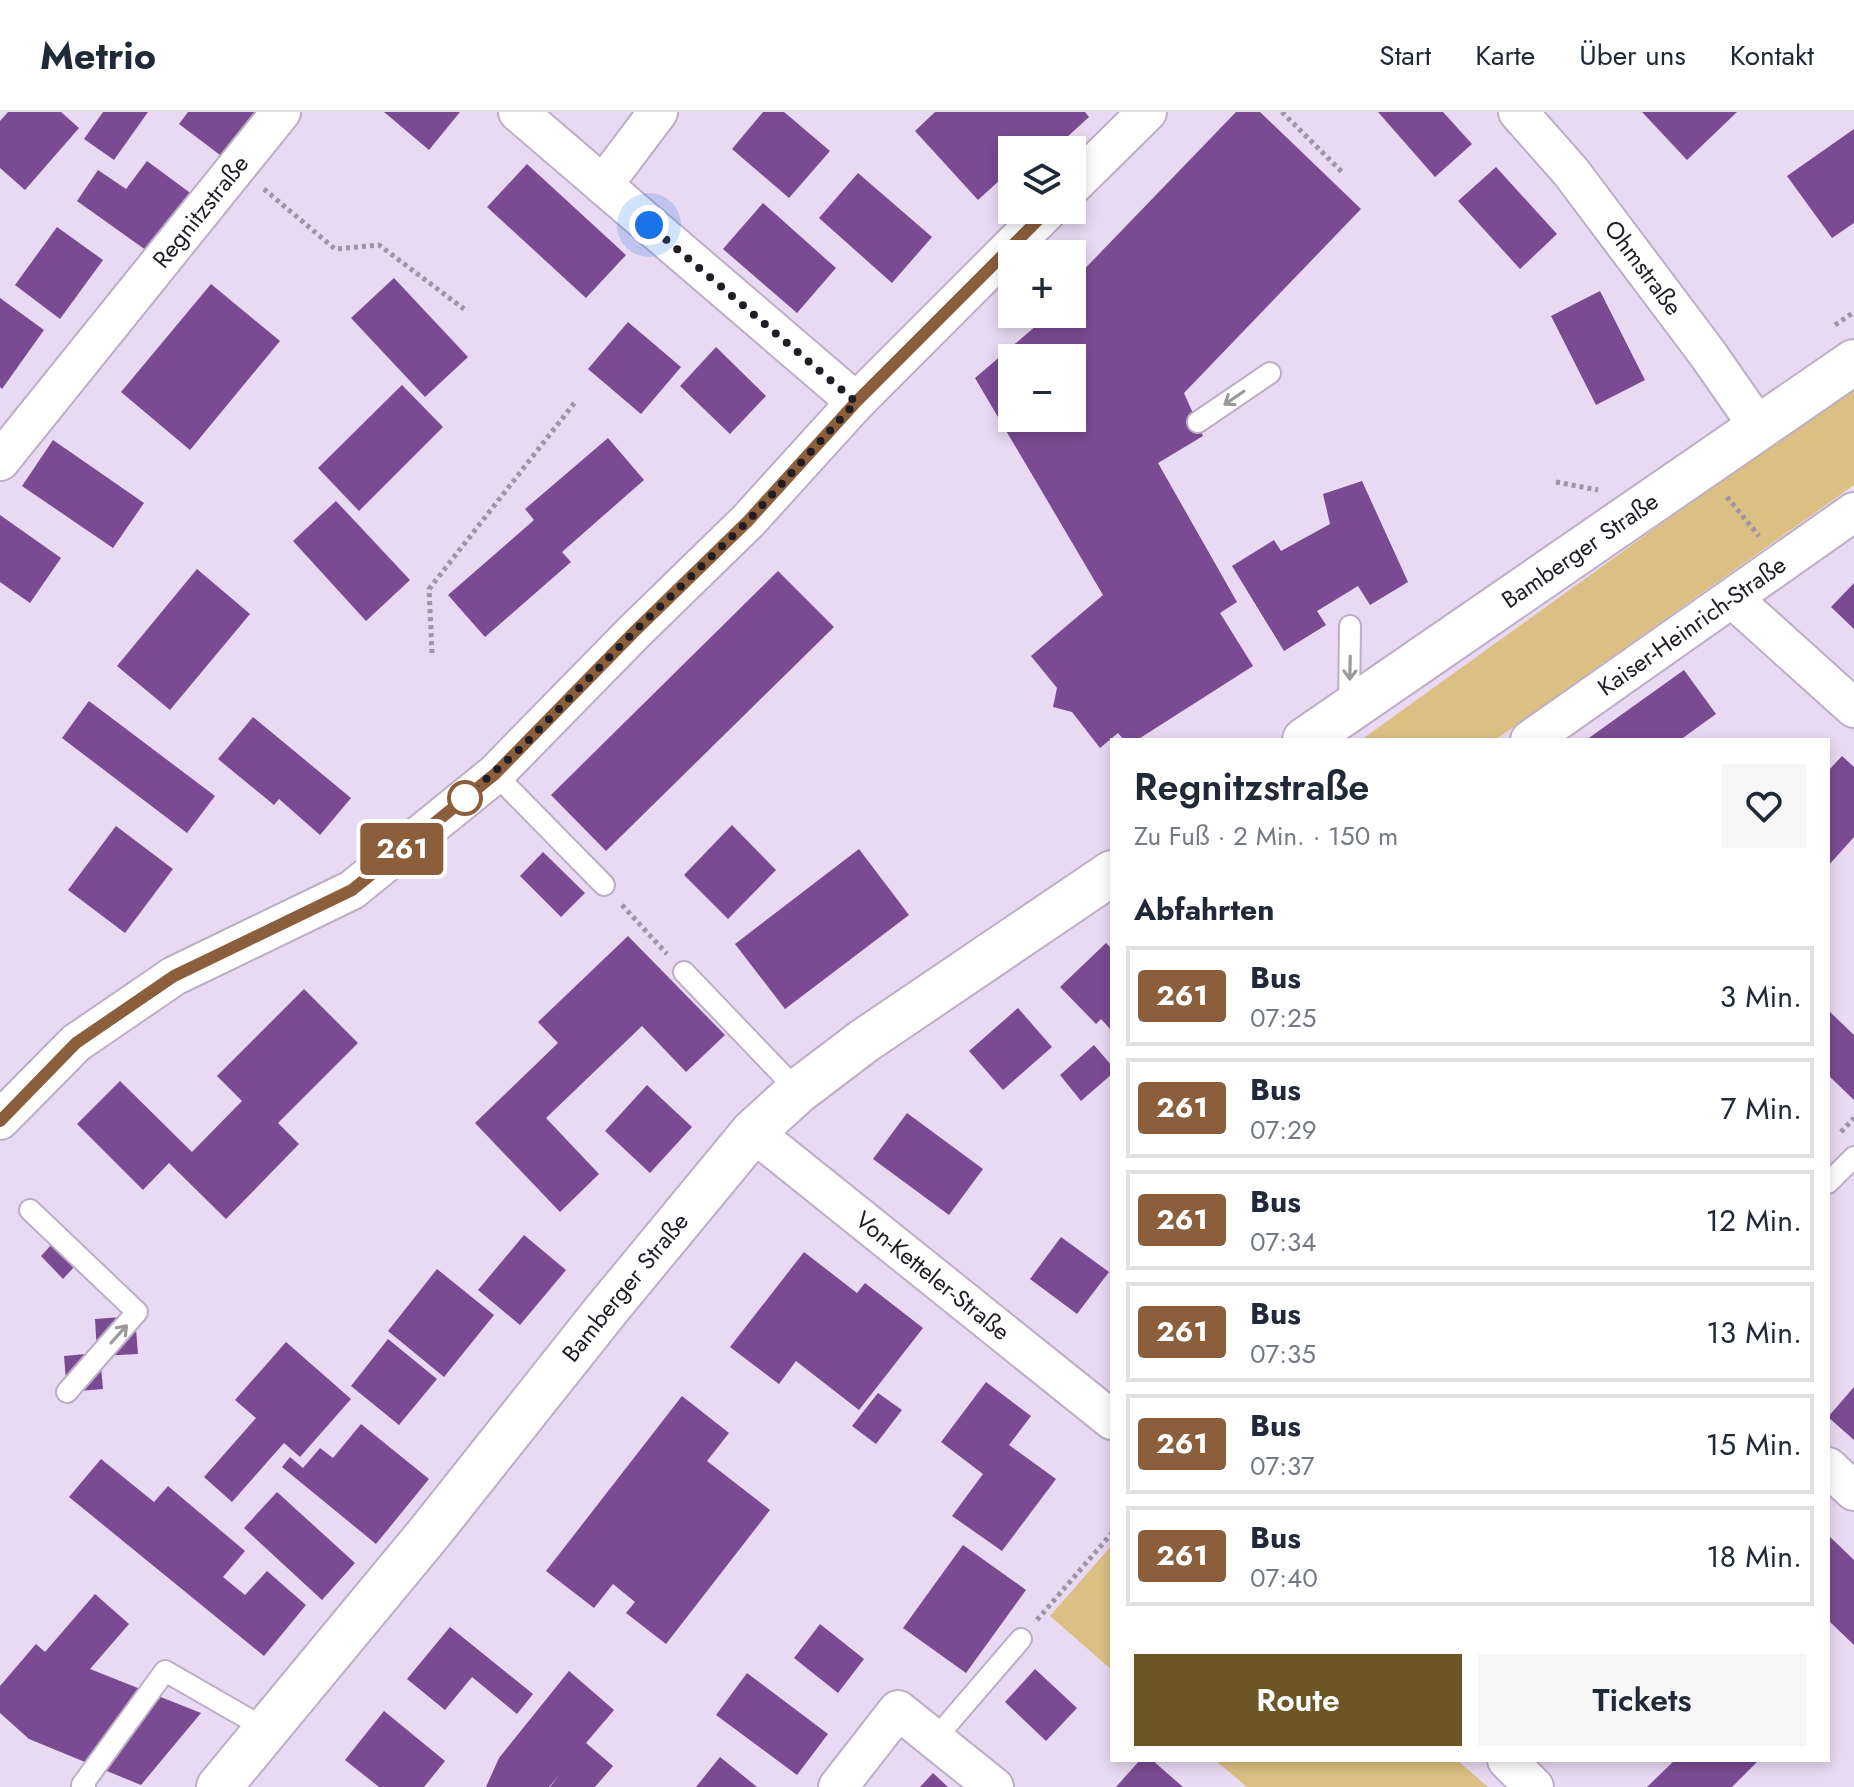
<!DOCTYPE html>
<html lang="de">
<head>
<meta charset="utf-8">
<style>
	:root { --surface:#fff; --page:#f6f6f7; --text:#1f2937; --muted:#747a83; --line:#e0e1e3; --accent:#6c5626 }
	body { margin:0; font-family:Jost,sans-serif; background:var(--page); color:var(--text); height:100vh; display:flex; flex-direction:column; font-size:30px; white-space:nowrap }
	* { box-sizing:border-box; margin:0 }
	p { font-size:26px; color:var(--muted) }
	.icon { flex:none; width:44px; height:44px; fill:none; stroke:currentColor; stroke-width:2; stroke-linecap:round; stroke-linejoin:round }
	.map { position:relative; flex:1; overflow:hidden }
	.details { position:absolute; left:1110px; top:626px; width:720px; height:1024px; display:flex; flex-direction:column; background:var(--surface); border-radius:0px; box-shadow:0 4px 12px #0003 }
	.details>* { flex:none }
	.badge { padding:0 16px; border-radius:6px; font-size:28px; line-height:52px }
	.controls { position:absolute; left:998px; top:24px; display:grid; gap:16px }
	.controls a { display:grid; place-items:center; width:88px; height:88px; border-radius:0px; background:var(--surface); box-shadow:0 4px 12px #0003; font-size:40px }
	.you { position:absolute; width:40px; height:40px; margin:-20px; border:6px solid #fff; border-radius:50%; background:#1a73e8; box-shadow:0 0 0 12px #1a73e833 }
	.map>.badge { position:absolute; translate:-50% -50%; box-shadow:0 0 0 4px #fff }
	h2 { padding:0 24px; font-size:30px; line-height:72px }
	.round { display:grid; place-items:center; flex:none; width:84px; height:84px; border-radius:0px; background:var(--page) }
	.headline { display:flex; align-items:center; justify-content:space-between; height:136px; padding:0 24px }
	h1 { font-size:38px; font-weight:600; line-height:60px }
	.action { display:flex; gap:16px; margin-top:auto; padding:16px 24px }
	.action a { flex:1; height:92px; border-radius:0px; background:var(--accent); color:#fff; font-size:32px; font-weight:600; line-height:92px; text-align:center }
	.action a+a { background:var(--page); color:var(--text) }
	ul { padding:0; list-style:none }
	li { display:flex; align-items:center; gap:24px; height:100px; margin:0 16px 12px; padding:0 8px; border:4px solid var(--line); border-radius:0px }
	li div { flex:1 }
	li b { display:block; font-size:30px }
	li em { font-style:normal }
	li .badge { min-width:88px; font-weight:700; text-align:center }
	header { display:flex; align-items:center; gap:48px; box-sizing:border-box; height:112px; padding:0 40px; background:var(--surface); border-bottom:2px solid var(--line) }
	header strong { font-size:38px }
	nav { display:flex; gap:44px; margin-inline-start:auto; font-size:28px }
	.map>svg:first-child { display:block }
	.green { fill:#dcc083 }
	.building { fill:#7a4b92; fill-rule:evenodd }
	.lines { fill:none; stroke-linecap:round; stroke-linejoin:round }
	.service-casing { stroke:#bdaec6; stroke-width:24 }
	.minor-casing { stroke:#bdaec6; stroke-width:42 }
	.secondary-casing { stroke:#bdaec6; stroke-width:48 }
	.path { stroke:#9f93a6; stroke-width:5; stroke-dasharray:4 4; stroke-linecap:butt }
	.service { stroke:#fff; stroke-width:20 }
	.minor { stroke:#fff; stroke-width:38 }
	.secondary { stroke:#fff; stroke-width:44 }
	.oneway { stroke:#9c999d }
	.line-casing { stroke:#fff; stroke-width:18 }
	.line { stroke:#8b5e3c; stroke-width:12 }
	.walk { stroke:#221c25; stroke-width:8; stroke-dasharray:0 14.4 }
	.stop-dot { fill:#fff; stroke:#8b5e3c; stroke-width:4 }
	.labels { text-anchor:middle; stroke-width:8; stroke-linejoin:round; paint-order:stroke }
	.street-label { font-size:24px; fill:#221c25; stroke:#f5e8fc }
</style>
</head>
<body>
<header>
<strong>Metrio</strong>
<nav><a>Start</a><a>Karte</a><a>Über uns</a><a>Kontakt</a></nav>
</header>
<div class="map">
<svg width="1854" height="1675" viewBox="0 0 1854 1675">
	<rect width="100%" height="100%" fill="#e9d9f2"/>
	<path class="green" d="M1854 273V373L1495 628H1361Z
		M1112 1433V1558L1050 1504Z
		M1215 1648H1457L1488 1675H1247Z"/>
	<path class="building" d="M8 0H61L79 16 25 78 0 56V9Z
		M103 0H148L114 48 84 27Z
		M188 0H257L224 46 179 12Z
		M384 0H460L429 38Z
		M763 0H784L830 39 789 86 732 37Z
		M935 0H1085L1089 5 1054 37 1045 27 1033 38H1012V57L978 88 915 19Z
		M1236 0H1260L1361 97 1184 281 1203 324 1158 351 1237 490 1220 501 1253 554 1137 628H1124L1118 621 1100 636 1072 600 1053 595 1057 576 1031 544 1103 483 975 266 1044 207 1054 216 1066 202H1072V195L1076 191 1072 188V170ZM1012 246H1072V306H1012Z
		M1378 0H1443L1472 32 1435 65Z
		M1642 0H1737L1687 48Z
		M1854 17V111L1832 126 1787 64Z
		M147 49 193 83 150 141 77 89 98 58 126 77Z
		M527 52 626 143 586 186 487 95Z
		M1496 55 1557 122 1520 157 1458 89Z
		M858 61 932 125 892 171 819 106Z
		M763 91 836 156 797 201 723 137Z
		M57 115 103 148 60 207 15 173Z
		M394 166 468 245 425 285 351 206Z
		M211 172 280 229 190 338 121 280Z
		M1600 179 1645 268 1596 293 1551 204Z
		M0 186 44 218 2 277 0 275Z
		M628 210 681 255 641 302 588 257Z
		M716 235 766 284 730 322 680 274Z
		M402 273 443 315 359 399 318 356Z
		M608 326 644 368 562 440 571 450 485 525 448 483 534 408 525 397Z
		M53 328 144 391 113 436 22 374Z
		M1362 369 1408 470 1370 493 1358 474 1317 499 1326 513 1284 539 1232 454 1274 428 1281 439 1330 412 1323 382Z
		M336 389 410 468 366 509 293 429Z
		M0 403 61 446 30 491 0 470Z
		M197 457 250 502 170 598 117 554Z
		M778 459 834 515 606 739 551 683Z
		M1854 471V517L1831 495Z
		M1684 558 1716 602 1680 628H1586Z
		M89 589 215 684 187 721 62 626Z
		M253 605 351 686 320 723 279 687 274 693 218 647Z
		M1842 644 1854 655V725L1828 754V659Z
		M732 713 776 758 728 807 684 763Z
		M116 714 173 757 125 821 68 778Z
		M859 737 909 803 785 897 735 832Z
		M543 740 585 781 561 805 520 764Z
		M628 824 725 923 686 960 642 914 546 1006 599 1062 560 1100 475 1011 558 931 538 910Z
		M1106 831 1112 837V919L1101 907 1096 912 1060 875Z
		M304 877 358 931 278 1011 299 1032 226 1107 169 1051 143 1078 77 1012 120 969 192 1040 242 989 217 964Z
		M1018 896 1052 935 1003 978 969 939Z
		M1828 898 1854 923V988L1828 963Z
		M1094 933 1112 954V962L1081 989 1060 963Z
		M647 973 692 1015 650 1061 605 1019Z
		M907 1001 983 1057 949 1103 873 1047Z
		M524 1123 566 1158 520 1213 478 1178Z
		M1061 1125 1109 1160 1077 1202 1030 1167Z
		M52 1132 74 1155 63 1167 41 1144Z
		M804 1140 857 1181 865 1171 923 1216 859 1298 796 1249 779 1272 730 1235Z
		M437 1157 494 1203 444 1265 388 1219Z
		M135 1204 138 1242 100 1244 103 1277 67 1280 64 1244 97 1241 95 1207Z
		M388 1227 437 1267 399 1313 351 1274Z
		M286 1230 351 1287 300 1345 284 1331 232 1390 204 1365 256 1306 235 1288Z
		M986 1270 1031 1304 1009 1333 1056 1367 1002 1439 952 1404 983 1362 941 1330Z
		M1854 1275V1328L1828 1305Z
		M878 1281 902 1298 876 1332 852 1314Z
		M682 1284 729 1321 707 1349 770 1398 666 1532 626 1501 635 1490 613 1472 594 1496 546 1459Z
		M361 1312 429 1367 376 1432 282 1355 290 1345 303 1356 320 1336 333 1346Z
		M101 1347 154 1390 168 1374 245 1439 223 1465 245 1483 267 1459 306 1493 264 1544 69 1385Z
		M277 1380 355 1451 322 1488 244 1416Z
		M1828 1423 1854 1448V1533L1828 1508Z
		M963 1433 1026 1478 966 1561 903 1516Z
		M95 1482 129 1512 90 1557 201 1601 141 1673 29 1627 0 1601V1574L36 1532 45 1540Z
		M820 1512 864 1547 838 1581 794 1546Z
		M450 1515 533 1582 517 1602 472 1565 445 1598 407 1567Z
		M1035 1557 1077 1596 1046 1629 1005 1590Z
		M569 1559 614 1598 586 1631 613 1654 595 1675H550L559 1663 549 1675H486L499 1646Z
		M747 1561 828 1622 797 1663 716 1603Z
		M384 1599 445 1649 424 1675H379L345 1648Z
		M720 1645 757 1675H696Z
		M1140 1648H1152L1183 1675H1116Z
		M1675 1648H1759L1732 1675H1647Z
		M933 1661 948 1675H920Z"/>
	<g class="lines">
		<g class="service-casing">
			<path id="service" d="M1061 202 1063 204
				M1198 310 1270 261
				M1349 598 1350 514
				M495 662 604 773
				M684 860 798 979
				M1828 1071 1854 1045
				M30 1098 137 1200 67 1280
				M935 1627 1021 1527
				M85 1675 82 1673 165 1559 266 1617"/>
		</g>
		<g class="minor-casing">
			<g id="minor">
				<path d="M518 0 856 290"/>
				<path id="s1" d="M1518 0 1571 60 1707 241 1760 317"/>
				<path d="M603 73 658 0"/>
				<path d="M1072 74 1147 0"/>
				<path id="s2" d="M0 349 281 0"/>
				<path d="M1733 487 1854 596"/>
				<path id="s3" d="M1530 628 1854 400"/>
				<path d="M0 1008 76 931 174 864 352 778 495 662 634 520 748 409 856 290 1048 98"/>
				<path id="s4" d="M753 1020 1112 1308"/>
				<path d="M1828 1355 1854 1379"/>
				<path d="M1507 1648 1534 1675"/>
				<path d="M838 1675 898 1598 994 1675"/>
			</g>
		</g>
		<g class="secondary-casing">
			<g id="secondary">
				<path id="s5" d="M1305 628 1854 250"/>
				<path id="s6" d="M219 1675 430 1420 607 1197 753 1020 798 979 864 929 1112 761"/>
			</g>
		</g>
		<path class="path" d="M1282 0 1343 61
			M264 77 335 137 379 133 464 197
			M1835 213 1854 200
			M1556 370 1598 378
			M1727 385 1759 424
			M432 541 429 477 576 289
			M622 793 667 842
			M1841 1020 1854 1006
			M1037 1508 1112 1421"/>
		<use href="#service" class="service"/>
		<use href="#minor" class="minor"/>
		<use href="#secondary" class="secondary"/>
	</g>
	<defs><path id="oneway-shaft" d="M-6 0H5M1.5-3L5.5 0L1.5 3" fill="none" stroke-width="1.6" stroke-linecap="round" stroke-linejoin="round" transform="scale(2)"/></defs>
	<g class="oneway">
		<use href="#oneway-shaft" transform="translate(1234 286) rotate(146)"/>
		<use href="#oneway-shaft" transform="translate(1350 556) rotate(91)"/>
		<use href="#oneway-shaft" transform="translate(119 1222) rotate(-48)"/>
	</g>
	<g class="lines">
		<g class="line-casing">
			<path id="line" d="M0 1009 76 931 174 864 352 778 495 662 634 520 748 409 856 290 1048 98"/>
		</g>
		<use href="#line" class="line"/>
		<path class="walk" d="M465 686 520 637 634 520 748 409 856 290 649 113"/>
	</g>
	<circle class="stop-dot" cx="465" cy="686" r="16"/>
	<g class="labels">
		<g class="street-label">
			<text dy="8" stroke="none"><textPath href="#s2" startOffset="320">Regnitzstraße</textPath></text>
			<text dy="8" stroke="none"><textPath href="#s1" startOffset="200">Ohmstraße</textPath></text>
			<text dy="8" stroke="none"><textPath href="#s5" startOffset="334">Bamberger Straße</textPath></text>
			<text dy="8" stroke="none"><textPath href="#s3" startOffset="198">Kaiser-Heinrich-Straße</textPath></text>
			<text dy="8" stroke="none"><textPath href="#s4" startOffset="230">Von-Ketteler-Straße</textPath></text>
			<text dy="8" stroke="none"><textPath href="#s6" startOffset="644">Bamberger Straße</textPath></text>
		</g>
	</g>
</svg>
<div class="controls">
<a><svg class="icon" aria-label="layers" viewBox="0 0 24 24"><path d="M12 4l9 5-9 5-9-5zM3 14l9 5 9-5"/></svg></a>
<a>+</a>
<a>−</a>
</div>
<div class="you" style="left:649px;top:113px"></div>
<b class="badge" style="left:402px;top:737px;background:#8b5e3c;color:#fff">261</b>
<section class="details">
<div class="headline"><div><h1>Regnitzstraße</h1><p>Zu Fuß · 2 Min. · 150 m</p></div><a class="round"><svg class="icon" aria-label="heart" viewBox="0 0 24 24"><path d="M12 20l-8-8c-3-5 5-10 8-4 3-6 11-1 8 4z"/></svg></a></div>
<h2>Abfahrten</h2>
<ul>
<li><span class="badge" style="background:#8b5e3c;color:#fff">261</span><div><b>Bus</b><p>07:25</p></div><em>3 Min.</em></li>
<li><span class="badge" style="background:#8b5e3c;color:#fff">261</span><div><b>Bus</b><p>07:29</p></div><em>7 Min.</em></li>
<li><span class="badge" style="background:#8b5e3c;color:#fff">261</span><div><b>Bus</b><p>07:34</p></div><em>12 Min.</em></li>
<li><span class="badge" style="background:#8b5e3c;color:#fff">261</span><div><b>Bus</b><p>07:35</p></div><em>13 Min.</em></li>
<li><span class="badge" style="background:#8b5e3c;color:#fff">261</span><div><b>Bus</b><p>07:37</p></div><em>15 Min.</em></li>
<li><span class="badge" style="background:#8b5e3c;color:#fff">261</span><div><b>Bus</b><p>07:40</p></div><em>18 Min.</em></li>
</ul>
<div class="action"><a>Route</a><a>Tickets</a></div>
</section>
</div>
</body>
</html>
